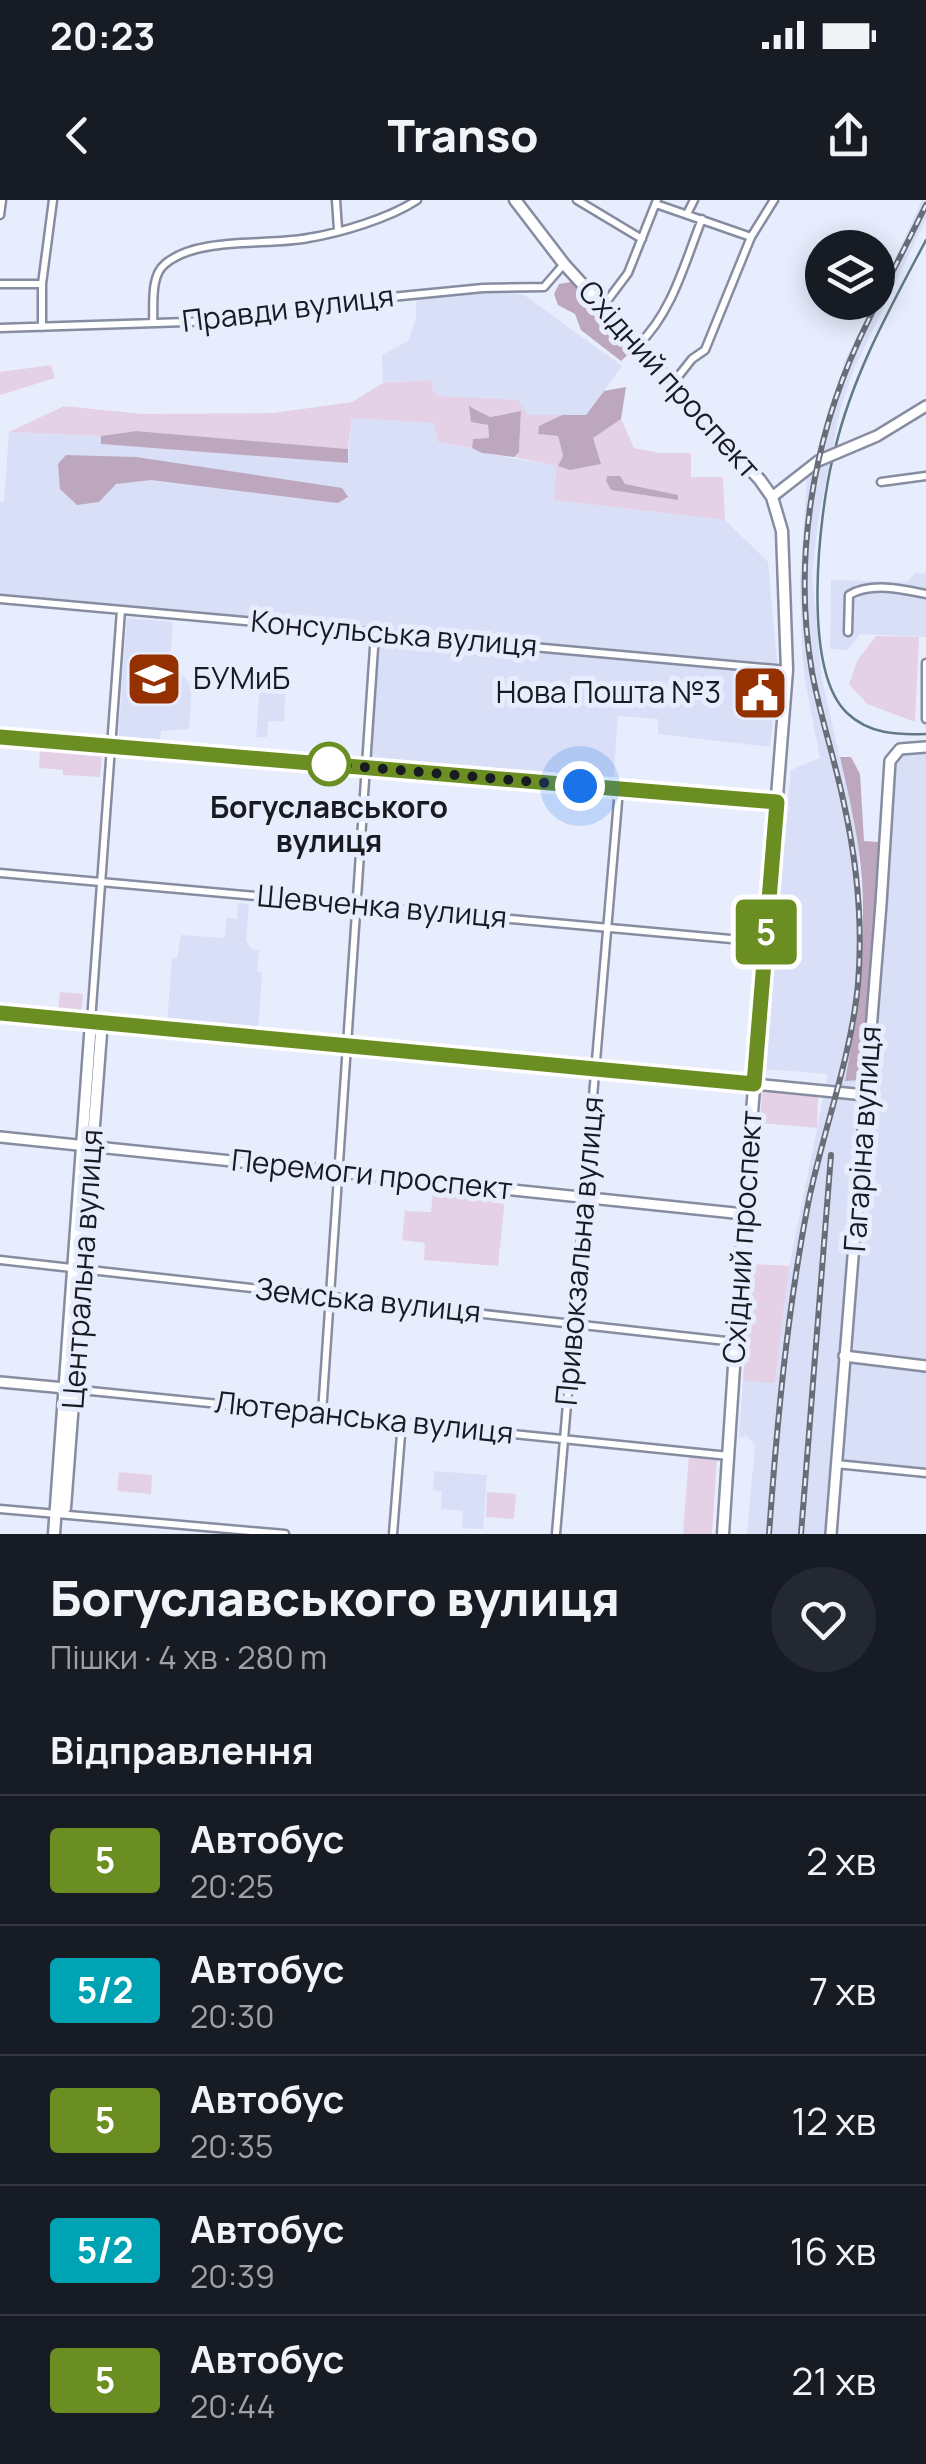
<!DOCTYPE html>
<html lang="uk">
<head>
<meta charset="utf-8">
<style>
	:root { --surface:#171b24; --page:#242831; --text:#f1f3f6; --muted:#9ea1a6; --line:#363941 }
	body { margin:0; font-family:Manrope,sans-serif; background:var(--page); color:var(--text); height:100vh; display:flex; flex-direction:column; font-size:38px; white-space:nowrap }
	* { box-sizing:border-box; margin:0 }
	p { font-size:32px; color:var(--muted) }
	.icon { flex:none; width:55px; height:55px; fill:none; stroke:currentColor; stroke-width:2; stroke-linecap:round; stroke-linejoin:round }
	.map { position:relative; height:1334px; overflow:hidden }
	.drawer { display:flex; flex-direction:column; background:var(--surface); flex:1 }
	.drawer>* { flex:none }
	.badge { padding:0 20px; border-radius:8px; font-size:35px; line-height:65px }
	.controls { position:absolute; left:805px; top:30px; display:grid; gap:20px }
	.controls a { display:grid; place-items:center; width:90px; height:90px; border-radius:50%; background:var(--surface); box-shadow:0 5px 25px #0003; font-size:50px }
	.you { position:absolute; width:50px; height:50px; margin:-25px; border:8px solid #fff; border-radius:50%; background:#1a73e8; box-shadow:0 0 0 15px #1a73e833 }
	.map>.badge { position:absolute; translate:-50% -50%; box-shadow:0 0 0 5px #fff }
	h2 { padding:0 50px; font-size:38px; line-height:90px }
	.round { display:grid; place-items:center; flex:none; width:105px; height:105px; border-radius:52px; background:var(--page) }
	.overview { display:flex; align-items:center; justify-content:space-between; height:170px; padding:0 50px }
	h1 { font-size:48px; font-weight:800; line-height:75px }
	ul { padding:0; list-style:none }
	li { display:flex; align-items:center; gap:30px; height:130px; padding:0 50px; border-top:2px solid var(--line) }
	li div { flex:1 }
	li b { display:block; font-size:38px }
	li em { font-style:normal }
	li .badge { min-width:110px; font-weight:700; text-align:center }
	.status { display:flex; justify-content:space-between; align-items:center; height:70px; padding:0 50px; background:var(--surface); direction:ltr }
	.status svg { height:28px; fill:currentColor }
	header { display:flex; justify-content:space-between; align-items:center; height:130px; padding:0 50px; background:var(--surface); font-size:45px; font-weight:800 }
	.map>svg:first-child { display:block }
	.built { fill:#d8dff6 }
	.green { fill:#e5d1e6 }
	.forest { fill:#bda7bf }
	.lines { fill:none; stroke-linecap:round; stroke-linejoin:round }
	.stream { stroke:#627a85; stroke-width:2.5 }
	.minor-casing { stroke:#878da0; stroke-width:11 }
	.tertiary-casing { stroke:#878da0; stroke-width:14 }
	.secondary-casing { stroke:#878da0; stroke-width:15 }
	.minor { stroke:#fff; stroke-width:6 }
	.tertiary { stroke:#fff; stroke-width:9 }
	.secondary { stroke:#fff; stroke-width:10 }
	.rail-casing { stroke:#696d77; stroke-width:6 }
	.rail { stroke:#e8edfe; stroke-width:2.5; stroke-dasharray:8; stroke-linecap:butt }
	.line-casing { stroke:#fff; stroke-width:22 }
	.line { stroke:#6b8e23; stroke-width:15 }
	.walk { stroke:#191b22; stroke-width:10; stroke-dasharray:0 18 }
	.stop-dot { fill:#fff; stroke:#6b8e23; stroke-width:5 }
	.labels { text-anchor:middle; stroke-width:10; stroke-linejoin:round; paint-order:stroke }
	.street-label { font-size:30px; fill:#191b22; stroke:#e8edfe }
	.poi-label { font-size:30px; fill:#191b22; stroke:#e8edfe; text-anchor:start }
	.stop-label { font-size:30px; font-weight:bold; fill:#191b22; stroke:#e8edfe }
</style>
</head>
<body>
<div class="status"><b>20:23</b><svg viewBox="0 0 49 12"><path d="M0 12V9h3v3zM5 12V6h3v6zM10 12V3h3v9zM15 12V0h3v12zM26 1h20v11H26zM47 4h2v5h-2z"/></svg></div>
<header><svg class="icon" aria-label="back" viewBox="0 0 24 24"><path d="M15 5l-7 7 7 7"/></svg>Transo<svg class="icon" aria-label="share" viewBox="0 0 24 24"><path d="M12 15V3M7 8l5-5 5 5M5 13v7h14v-7"/></svg></header>
<div class="map">
<svg width="926" height="1334" viewBox="0 0 926 1334">
	<rect width="100%" height="100%" fill="#e8edfe"/>
	<path class="built" d="M922 0H926V19L854 169 840 210 818 322 812 374 822 479 857 634 864 735 856 820 845 880H863L828 1334H747L755 1245 746 1235 741 1238 739 1235 743 1181 775 1182 786 1082 828 874 763 869 791 570 820 558 805 481 802 448 800 380 807 275 814 272 845 160 874 103 878 102V96Z
		M491 90 524 95 622 166 586 215H528L518 200 438 196 433 191 432 180 383 183 382 155 408 141 416 119V97Z
		M352 218 434 223 439 242 472 248 482 253 558 266 555 300 725 320 768 362 778 472 770 547 658 534V519L618 516 613 584 368 565 377 430 0 394V302H4L9 232 101 236V244L348 263Z
		M915 373 926 374V437L860 434 848 450 830 449 831 380 907 382Z
		M127 418 173 422 169 474 183 476 192 487 189 529 161 531 160 543 118 540Z
		M261 470 287 472 284 521H268L267 537H256Z
		M926 549V1273L840 1264 894 560 901 551Z
		M238 703 249 704 246 741 253 750H259L257 772 262 773 258 830 167 822 172 758H177L181 735 225 738 226 718 237 719Z
		M434 1271 487 1275 483 1329 462 1328 463 1311 441 1309 442 1291 433 1290Z"/>
	<path class="green" d="M51 165 55 178 0 195V172Z
		M432 180 433 191 438 196 518 200 528 215H562L540 226 538 234 558 236 563 256 621 219 634 248 660 253H691V277H723L725 320 554 300 557 266 514 257 519 252 521 211 489 217 473 207 471 222 488 225 489 239H473L472 248 438 242 434 223 352 218 348 249 136 231 101 236 9 232 64 206 144 214 273 213 352 202 383 183Z
		M876 436 919 437 915 522 867 504 849 484 857 461Z
		M40 548 102 553 100 577 63 575V570L39 568Z
		M60 792 83 794 81 813 58 811Z
		M762 889 818 894 817 928 760 923Z
		M433 990 505 998 498 1066 424 1060 425 1043 402 1040 405 1011 431 1012Z
		M750 1064 789 1066 775 1183 743 1181Z
		M689 1255 717 1257 712 1334H683Z
		M119 1272 152 1275 151 1294 117 1291Z
		M487 1292 516 1294 514 1319 486 1317Z"/>
	<path class="forest" d="M571 82 633 150 621 161 581 130 575 114 558 105 554 94 559 84Z
		M626 187 621 219 593 238 601 264 570 270 558 266 563 256 558 236 538 234 539 226 562 215H586L604 191Z
		M469 206 490 217 521 211 519 252 514 257 482 253 472 248 473 239 489 238 488 225 471 222Z
		M136 231 348 249V263L101 244V236Z
		M66 255 136 257 342 288 348 297 338 303 151 280 116 284 99 302 77 305 60 289 58 264Z
		M607 276H620L625 284 678 295V300L611 290 606 281Z
		M840 557H851L860 574 864 641 878 642V662L863 880 845 881C857 814 866 748 862 679 859 638 849 597 840 557Z"/>
	<g class="lines">
		<path class="stream" d="M835 249C853 174 890 108 926 40
			M833 257C819 314 801 469 847 513 869 534 897 535 926 534"/>
		<g class="minor-casing">
			<path id="minor" d="M336 0 338 29
				M577 0 642 39
				M656 4 751 37
				M687 14 694 0
				M0 15 2 0
				M0 84H42
				M604 105 628 73 657 0
				M153 123C154 105 150 76 165 64 198 36 269 46 308 38 340 33 390 18 417 0
				M42 127V84L53 0
				M0 128 218 121 285 115 327 104 381 98 483 88 544 87 564 64
				M638 145C672 113 685 62 702 19
				M673 183 692 159 705 150 751 37 774 0
				M881 282 926 276
				M0 399 787 470
				M848 432 849 395C871 382 902 389 926 394
				M926 463V519
				M0 673 765 742
				M91 821 121 410
				M0 1060 735 1142
				M71 1189 729 1256
				M322 1213 375 433
				M836 1264 926 1273
				M0 1309 285 1334
				M393 1334 402 1222
				M556 1334 619 589"/>
		</g>
		<g class="tertiary-casing">
			<path id="tertiary" d="M772 297 818 261 877 236 926 206
				M754 884 865 895
				M0 937 744 1014
				M844 1156 926 1166
				M0 1182 65 1188
				M831 1334 881 704 890 561 900 549 926 547"/>
		</g>
		<g class="secondary-casing">
			<path id="secondary" d="M515 0 564 64 760 280 772 297 782 331 787 470 744 1014 723 1334
				M0 537 777 602
				M0 813 754 884
				M56 1314 65 1308 101 833 91 822
				M54 1334 91 822"/>
		</g>
		<use href="#minor" class="minor"/>
		<use href="#tertiary" class="tertiary"/>
		<use href="#secondary" class="secondary"/>
		<g class="rail-casing">
			<path id="rail" d="M769 1334C777 1223 787 1113 808 1004 823 930 851 859 858 784 863 723 857 663 844 604 835 560 820 516 812 472 793 361 812 242 859 140 880 95 904 50 926 5
				M801 1334 831 955"/>
		</g>
		<use href="#rail" class="rail"/>
	</g>
	<g class="lines">
		<g class="line-casing">
			<path id="line" d="M0 537 777 602 754 884 0 813"/>
		</g>
		<use href="#line" class="line"/>
		<path class="walk" d="M329 564 580 586"/>
	</g>
	<defs>
		<g id="university-square" transform="scale(2.875)"><rect x="-9" y="-9" width="18" height="18" rx="4" fill="#953000" stroke="#e8edfe"/><path d="M0-5L7-2L0 1L-7-2ZM-4 1L0 2.5L4 1V4Q0 6-4 4Z" fill="#fff"/></g>
		<g id="civic-square" transform="scale(2.875)"><rect x="-9" y="-9" width="18" height="18" rx="4" fill="#953000" stroke="#e8edfe"/><path d="M-.6-6.5H3V-4.5H.6V-3L4-1V1h2V6H-6V1h2V-1L-.6-3ZM-1.2 2.5V6h2.4V2.5Z" fill="#fff"/></g>
	</defs>
	<g fill-rule="evenodd">
		<use href="#university-square" x="154" y="479"/>
		<use href="#civic-square" x="760" y="493"/>
	</g>
	<circle class="stop-dot" cx="329" cy="564" r="20"/>
	<g class="labels">
		<g class="street-label">
			<text transform="translate(288 109) rotate(-7)" y="10">Правди вулиця</text>
			<text transform="translate(669 180) rotate(48)" y="10">Східний проспект</text>
			<text transform="translate(394 434) rotate(5)" y="10">Консульська вулиця</text>
			<text transform="translate(382 707) rotate(5)" y="10">Шевченка вулиця</text>
			<text transform="translate(863 939) rotate(-86)" y="10">Гагаріна вулиця</text>
			<text transform="translate(372 975) rotate(6)" y="10">Перемоги проспект</text>
			<text transform="translate(743 1037) rotate(-86)" y="10">Східний проспект</text>
			<text transform="translate(580 1051) rotate(-85)" y="10">Привокзальна вулиця</text>
			<text transform="translate(83 1069) rotate(-86)" y="10">Центральна вулиця</text>
			<text transform="translate(368 1101) rotate(6)" y="10">Земська вулиця</text>
			<text transform="translate(364 1218) rotate(6)" y="10">Лютеранська вулиця</text>
		</g>
		<g class="poi-label">
			<text x="193" y="489">БУМиБ</text>
			<text x="721" y="503" text-anchor="end">Нова Пошта №3</text>
		</g>
		<g class="stop-label">
			<text x="329" y="618">Богуславського<tspan x="329" dy="34">вулиця</tspan></text>
		</g>
	</g>
</svg>
<div class="controls">
<a><svg class="icon" aria-label="layers" viewBox="0 0 24 24"><path d="M12 4l9 5-9 5-9-5zM3 14l9 5 9-5"/></svg></a>
</div>
<div class="you" style="left:580px;top:586px"></div>
<b class="badge" style="left:766px;top:732px;background:#6b8e23;color:#fff">5</b>
</div>
<section class="drawer">
<div class="overview"><div><h1>Богуславського вулиця</h1><p>Пішки · 4 хв · 280 m</p></div><a class="round"><svg class="icon" aria-label="heart" viewBox="0 0 24 24"><path d="M12 20l-8-8c-3-5 5-10 8-4 3-6 11-1 8 4z"/></svg></a></div>
<h2>Відправлення</h2>
<ul>
<li><span class="badge" style="background:#6b8e23;color:#fff">5</span><div><b>Автобус</b><p>20:25</p></div><em>2 хв</em></li>
<li><span class="badge" style="background:#00a3b4;color:#fff">5/2</span><div><b>Автобус</b><p>20:30</p></div><em>7 хв</em></li>
<li><span class="badge" style="background:#6b8e23;color:#fff">5</span><div><b>Автобус</b><p>20:35</p></div><em>12 хв</em></li>
<li><span class="badge" style="background:#00a3b4;color:#fff">5/2</span><div><b>Автобус</b><p>20:39</p></div><em>16 хв</em></li>
<li><span class="badge" style="background:#6b8e23;color:#fff">5</span><div><b>Автобус</b><p>20:44</p></div><em>21 хв</em></li>
</ul>
</section>
</body>
</html>
